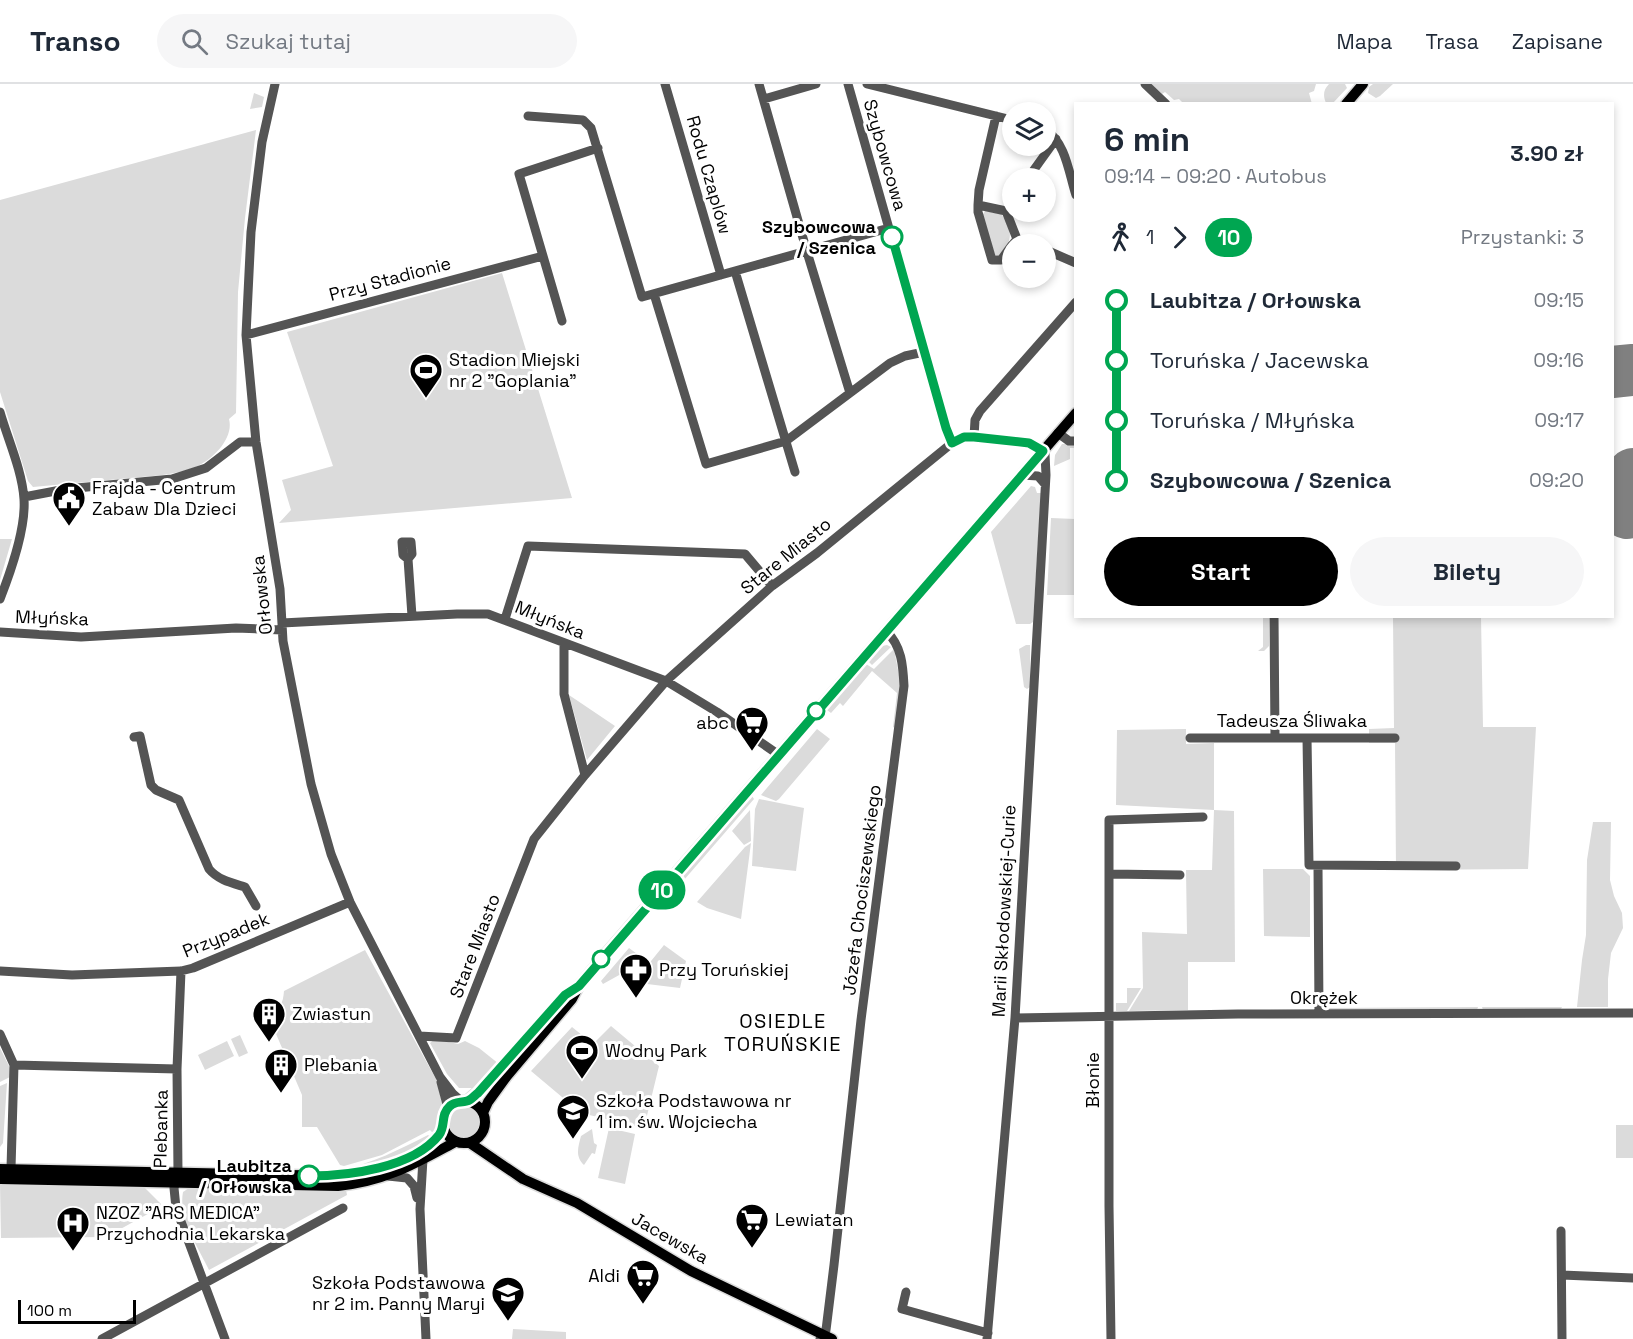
<!DOCTYPE html>
<html lang="pl">
<head>
<meta charset="utf-8">
<style>
	:root { --surface:#fff; --page:#f6f6f7; --text:#1f2937; --muted:#747a83; --line:#e0e1e3; --accent:#000 }
	body { margin:0; font-family:"Space Grotesk",sans-serif; background:var(--page); color:var(--text); height:100vh; display:flex; flex-direction:column; font-size:22px; white-space:nowrap }
	* { box-sizing:border-box; margin:0 }
	p { font-size:20px; color:var(--muted) }
	.icon { flex:none; width:33px; height:33px; fill:none; stroke:currentColor; stroke-width:2; stroke-linecap:round; stroke-linejoin:round }
	.map { position:relative; flex:1; overflow:hidden }
	.panel { position:absolute; left:1074px; top:18px; width:540px; height:516px; display:flex; flex-direction:column; background:var(--surface); border-radius:0px; box-shadow:0 3px 9px #0003 }
	.panel>* { flex:none }
	.badge { padding:0 12px; border-radius:20px; font-size:21px; line-height:39px }
	.controls { position:absolute; left:1002px; top:18px; display:grid; gap:12px }
	.controls a { display:grid; place-items:center; width:54px; height:54px; border-radius:50%; background:var(--surface); box-shadow:0 3px 9px #0003; font-size:30px }
	.scale { position:absolute; left:18px; bottom:15px; width:118px; box-sizing:border-box; padding-left:6px; border:3px solid #000; border-top:0; font-size:16px; line-height:21px; white-space:nowrap; color:#000; -webkit-text-stroke:4px #fff; paint-order:stroke }
	.map>.badge { position:absolute; translate:-50% -50%; box-shadow:0 0 0 3px #fff }
	.legs { display:flex; align-items:center; gap:9px; height:66px; padding:0 30px; font-size:20px }
	.legs p { margin-inline-start:auto }
	.headline { display:flex; align-items:center; justify-content:space-between; height:102px; padding:0 30px }
	h1 { font-size:33px; font-weight:700; line-height:45px }
	.action { display:flex; gap:12px; margin-top:auto; padding:12px 30px }
	.action a { flex:1; height:69px; border-radius:36px; background:var(--accent); color:#fff; font-size:24px; font-weight:700; line-height:69px; text-align:center }
	.action a+a { background:var(--page); color:var(--text) }
	ul { padding:0 30px; list-style:none }
	li { display:flex; align-items:center; gap:21px; height:60px; font-size:22px }
	li i { display:grid; place-items:center; width:9px; height:100%; margin:0 8px; background:currentColor }
	li i::after { content:''; width:15px; height:15px; margin:-8px; border:4px solid; border-radius:50%; background:var(--surface) }
	li p { margin-inline-start:auto }
	li:first-child i { background:linear-gradient(#0000 50%,currentColor 0) }
	li:last-child i { background:linear-gradient(currentColor 50%,#0000 0) }
	header { display:flex; align-items:center; gap:36px; box-sizing:border-box; height:84px; padding:0 30px; background:var(--surface); border-bottom:2px solid var(--line) }
	header strong { font-size:28px }
	nav { display:flex; gap:33px; margin-inline-start:auto; font-size:21px }
	.search { width:420px; height:54px; background:var(--page); display:flex; align-items:center; gap:15px; box-sizing:border-box; padding:0 21px; border-radius:33px; color:var(--muted); font-size:22px }
	.map>svg:first-child { display:block }
	.green { fill:#dbdbdb }
	.lines { fill:none; stroke-linecap:round; stroke-linejoin:round }
	.runway { stroke:#808080; stroke-width:52 }
	.major-casing { stroke:#dbdbdb; stroke-width:13 }
	.minor { stroke:#545454; stroke-width:9 }
	.major { stroke:#000; stroke-width:10 }
	.line-1-casing { stroke:#fff; stroke-width:14 }
	.line-1 { stroke:#00a651; stroke-width:9 }
	.stop-1-dot { fill:#fff; stroke:#00a651; stroke-width:3 }
	.labels { text-anchor:middle; stroke-width:6; stroke-linejoin:round; paint-order:stroke }
	.street-label { font-size:18px; fill:#000; stroke:#fff }
	.stop-label { font-size:18px; font-weight:bold; fill:#000; stroke:#fff; text-anchor:end }
	.poi-label { font-size:18px; fill:#000; stroke:#fff; text-anchor:start }
	.neighbourhood-label { font-size:20px; letter-spacing:1.5px; fill:#000; stroke:#fff }
</style>
</head>
<body>
<header>
<strong>Transo</strong>
<div class="search"><svg class="icon" aria-label="search" viewBox="0 0 24 24"><circle cx="10" cy="10" r="6"/><path d="M15 15l6 6"/></svg>Szukaj tutaj</div>
<nav><a>Mapa</a><a>Trasa</a><a>Zapisane</a></nav>
</header>
<div class="map">
<svg width="1633" height="1255" viewBox="0 0 1633 1255">
	<rect width="100%" height="100%" fill="#fff"/>
	<path class="green" d="M1151 0H1316L1314 7 1309 9 1312 20 1183 19 1179 15 1174 16 1165 8 1162 10Z
		M1329 0H1345L1347 4 1333 19H1326C1323 12 1323 6 1329 0Z
		M1373 0H1393L1380 12 1376 14 1368 9 1369 3Z
		M254 9 264 13 262 23 250 25Z
		M256 46 245 134 238 208 236 329 229 335C234 354 214 374 198 382 177 391 152 392 130 394 98 397 65 400 33 403L28 397 0 308V116Z
		M985 127 1001 130C1014 146 1012 157 1000 172L995 171 982 132Z
		M502 189 572 414 279 439 291 426 282 396 333 382 287 248Z
		M1062 360H1075V364H1070V375L1054 382 1055 371Z
		M1031 402 1035 403 1037 409H1041L1033 538 1030 540H1016L991 448Z
		M1051 434 1075 435V511H1047Z
		M0 455H12L0 496Z
		M1263 533H1269V562L1264 567H1258L1263 563Z
		M1393 533H1481L1483 643H1536L1528 785 1396 786 1395 659H1369V645L1394 644Z
		M887 561 891 563 872 581 868 577 882 562Z
		M1026 561H1030V603L1027 605 1024 603 1019 565Z
		M894 565 901 602 895 644 893 643 897 609 872 587 843 622 840 619 831 629 827 626 866 580 874 585Z
		M569 611 615 642 587 676Z
		M817 645 830 655 779 715 776 717 761 711Z
		M1186 645V660L1214 659V726L1234 727 1235 878H1188V926L1129 927 1143 904 1142 848 1187 850 1186 786H1212L1214 726 1116 721 1117 646Z
		M752 712 754 715 658 826 654 824Z
		M759 715 804 724 796 787 752 782 755 725Z
		M750 726 751 757 744 761 732 747Z
		M1593 738H1611L1610 796 1614 812 1622 829 1623 844 1611 869 1608 895V923H1577L1582 876 1586 851 1587 776Z
		M751 759 741 835 707 824 697 818 745 763Z
		M1263 785H1303L1310 792V853L1264 852Z
		M664 861 686 877 680 904 647 900V882Z
		M629 864 644 875 639 880 603 900 601 897Z
		M365 866 437 997 443 1023 435 1051 430 1046 382 1071 344 1082 340 1081 317 1043H302V1011L268 931C280 925 283 920 284 907Z
		M1127 904H1141L1127 927H1116V919H1127Z
		M1478 923 1477 926 1329 927V924Z
		M1482 923H1562L1561 925 1483 926Z
		M611 942 659 982 644 1044 581 1029 531 987 572 943 593 960Z
		M240 951 248 969 239 973 231 955Z
		M435 955 458 960 465 957 479 964 499 980 479 1004H459L447 990 430 959Z
		M227 957 234 972 205 986 198 971Z
		M0 964 12 988V992L0 998Z
		M7 999 3 1059 0 1063V1002Z
		M447 1038a16 16 0 1 1 32 0a16 16 0 1 1-32 0Z
		M1616 1041H1633V1074H1616Z
		M609 1044 635 1050 625 1100 598 1094Z
		M592 1045 594 1059 597 1061 595 1070 592 1069 584 1081C575 1072 578 1064 581 1052Z
		M428 1051 432 1054C404 1074 373 1081 340 1087 372 1079 399 1066 428 1051Z
		M0 1100 144 1103 166 1125 155 1126 106 1153 1 1154Z
		M189 1104 346 1106 347 1111 209 1186C198 1163 178 1134 183 1108Z
		M513 1245 566 1248V1255H512Z"/>
	<g class="lines">
		<path class="runway" d="M1612 288 1633 286
			M1627 429 1633 390"/>
		<g class="major-casing">
			<path id="major" d="M1346 20 1363 0
				M443 1038a21 21 0 1 1 42 0a21 21 0 1 1-42 0Z
				M467 1017 491 996 565 911 579 902
				M483 1029 488 1018 507 992 572 915 579 902 604 872 1076 329
				M470 1059 523 1095 577 1119 691 1187 832 1255
				M0 1085 338 1092C370 1088 426 1075 443 1045
				M0 1095 338 1102C386 1097 414 1080 455 1058"/>
		</g>
		<path class="minor" d="M275 0 262 58 251 148 246 251 256 358 280 505 283 557 311 700 331 770 350 818 440 993 453 1010 461 1017
			M665 0 721 191
			M759 0 807 168 850 309
			M848 0 924 268 946 344 952 359
			M867 0 1012 36
			M1145 0 1166 20
			M764 15 816 0
			M528 32 583 36 591 44 642 213 889 144
			M996 32 979 106 978 121V128L992 176H1001L1012 161
			M1046 46C1066 59 1069 90 1076 111
			M1028 94 1056 55
			M978 121 1006 127 1017 155 1013 160
			M1017 155 1031 160
			M1046 166 1076 179
			M735 187 795 388
			M654 210 706 380 786 357 890 279 905 272 924 268
			M562 237 519 90 598 64
			M246 251 543 172
			M0 328C8 356 22 386 24 415 26 445 11 487 0 515
			M1058 349 1069 357H1076
			M974 353 975 336 980 327 1076 218
			M1022 391 1038 392 1045 400
			M24 413 66 405 172 395 206 384 240 358H256
			M408 475 403 471 402 458H411L412 470 408 475 412 532
			M1274 532 1275 654
			M505 535 528 462 745 470 772 502
			M282 539 457 530H488L666 597 717 628 779 671
			M0 548 81 553 236 544 282 546
			M564 560V610L585 691
			M134 653 140 652 151 701 156 706 179 716 209 785C218 796 232 799 245 803L256 822
			M1190 654H1395
			M1307 654 1309 781 1456 782
			M1318 782 1319 930
			M1110 790 1180 791
			M0 887 72 891 181 887 193 884 350 818
			M181 887 177 985 178 1089 174 1104 176 1124 225 1255
			M1015 934 1238 930 1633 929
			M0 950 14 981 11 1084
			M419 952 456 954 534 755 585 691 666 597 772 502 817 469 952 359 968 352 1025 358 1033 360 1045 370 1046 391 1015 934 987 1255
			M14 981 177 985
			M441 998 448 1024
			M423 1075 420 1125 426 1255
			M388 1092 407 1094 414 1102 417 1114
			M1561 1147 1562 1255
			M1562 1191 1633 1194
			M906 1208 902 1225 988 1249
			M102 1255 343 1124
			M820 1255 826 1246 834 1181 861 936 904 602C903 582 902 562 886 547
			M1111 1255 1109 1122V736L1203 733"/>
		<use href="#major" class="major"/>
	</g>
	<g class="lines">
		<g class="line-1-casing">
			<path id="line-1" d="M309 1092C348 1092 413 1084 439 1051 446 1042 440 1031 450 1022 455 1017 460 1019 467 1017 471 1016 475 1011 478 1009L565 911 579 902 1043 367 1029 359 974 353H964L952 359 946 344 892 153"/>
		</g>
		<use href="#line-1" class="line-1"/>
	</g>
	<defs>
		<g id="stadium-pin" transform="scale(1.725)"><path d="M0 17L-7.5 6A9.5 9.5 0 1 1 7.5 6Z" fill="#000" stroke="#fff"/><path d="M0-5a6.5 5 0 1 0 0 10a6.5 5 0 1 0 0-10ZM-3.5-1.8h7v3.6h-7Z" fill="#fff"/></g>
		<g id="civic-pin" transform="scale(1.725)"><path d="M0 17L-7.5 6A9.5 9.5 0 1 1 7.5 6Z" fill="#000" stroke="#fff"/><path d="M-.6-6.5H3V-4.5H.6V-3L4-1V1h2V6H-6V1h2V-1L-.6-3ZM-1.2 2.5V6h2.4V2.5Z" fill="#fff"/></g>
		<g id="supermarket-pin" transform="scale(1.725)"><path d="M0 17L-7.5 6A9.5 9.5 0 1 1 7.5 6Z" fill="#000" stroke="#fff"/><path d="M-6-5.5h2.5l.6 2H6L4.5 2H-2.5L-4.4-4H-6ZM-1.5 3.2a1.3 1.3 0 1 0 .1 0ZM3 3.2a1.3 1.3 0 1 0 .1 0Z" fill="#fff"/></g>
		<g id="pharmacy-pin" transform="scale(1.725)"><path d="M0 17L-7.5 6A9.5 9.5 0 1 1 7.5 6Z" fill="#000" stroke="#fff"/><path d="M-2-6h4v4h4v4h-4v4h-4v-4h-4v-4h4Z" fill="#fff"/></g>
		<g id="building-pin" transform="scale(1.725)"><path d="M0 17L-7.5 6A9.5 9.5 0 1 1 7.5 6Z" fill="#000" stroke="#fff"/><path d="M-4-6H4V6H1V3H-1V6H-4ZM-2.5-4.3h1.7v1.8h-1.7ZM.8-4.3h1.7v1.8H.8ZM-2.5-1h1.7V.8h-1.7ZM.8-1h1.7V.8H.8Z" fill="#fff"/></g>
		<g id="school-pin" transform="scale(1.725)"><path d="M0 17L-7.5 6A9.5 9.5 0 1 1 7.5 6Z" fill="#000" stroke="#fff"/><path d="M0-5L7-2L0 1L-7-2ZM-4 1L0 2.5L4 1V4Q0 6-4 4Z" fill="#fff"/></g>
		<g id="hospital-pin" transform="scale(1.725)"><path d="M0 17L-7.5 6A9.5 9.5 0 1 1 7.5 6Z" fill="#000" stroke="#fff"/><path d="M-5-5h3v3.5h4V-5h3V5h-3V1.5h-4V5h-3Z" fill="#fff"/></g>
	</defs>
	<g fill-rule="evenodd">
		<use href="#stadium-pin" x="426" y="286"/>
		<use href="#civic-pin" x="69" y="414"/>
		<use href="#supermarket-pin" x="752" y="639"/>
		<use href="#pharmacy-pin" x="636" y="886"/>
		<use href="#building-pin" x="269" y="930"/>
		<use href="#stadium-pin" x="582" y="967"/>
		<use href="#building-pin" x="281" y="981"/>
		<use href="#school-pin" x="573" y="1027"/>
		<use href="#supermarket-pin" x="752" y="1136"/>
		<use href="#hospital-pin" x="73" y="1139"/>
		<use href="#supermarket-pin" x="643" y="1192"/>
		<use href="#school-pin" x="508" y="1209"/>
	</g>
	<g class="stop-1-dot">
		<circle cx="892" cy="153" r="10"/>
		<circle cx="816" cy="627" r="8"/>
		<circle cx="601" cy="875" r="8"/>
		<circle cx="309" cy="1092" r="10"/>
	</g>
	<g class="labels">
		<g class="street-label">
			<text transform="translate(885 71) rotate(74)" y="6">Szybowcowa</text>
			<text transform="translate(709 91) rotate(74)" y="6">Rodu Czaplów</text>
			<text transform="translate(390 195) rotate(-15)" y="6">Przy Stadionie</text>
			<text transform="translate(786 472) rotate(-39)" y="6">Stare Miasto</text>
			<text transform="translate(262 511) rotate(-96)" y="6">Orłowska</text>
			<text transform="translate(52 534) rotate(2)" y="6">Młyńska</text>
			<text transform="translate(550 536) rotate(22)" y="6">Młyńska</text>
			<text x="1292" y="643">Tadeusza Śliwaka</text>
			<text transform="translate(862 806) rotate(-83)" y="6">Józefa Chociszewskiego</text>
			<text transform="translate(1004 827) rotate(-87)" y="6">Marii Skłodowskiej-Curie</text>
			<text transform="translate(226 851) rotate(-22)" y="6">Przypadek</text>
			<text transform="translate(475 862) rotate(-69)" y="6">Stare Miasto</text>
			<text x="1324" y="920">Okrężek</text>
			<text transform="translate(1093 996) rotate(-90)" y="6">Błonie</text>
			<text transform="translate(161 1045) rotate(-89)" y="6">Plebanka</text>
			<text transform="translate(670 1154) rotate(30)" y="6">Jacewska</text>
		</g>
		<g class="stop-label">
			<text x="876" y="149">Szybowcowa<tspan x="876" dy="21">/ Szenica</tspan></text>
			<text x="292" y="1088">Laubitza<tspan x="292" dy="21">/ Orłowska</tspan></text>
		</g>
		<g class="poi-label">
			<text x="449" y="282">Stadion Miejski<tspan x="449" dy="21">nr 2 "Goplania"</tspan></text>
			<text x="92" y="410">Frajda - Centrum<tspan x="92" dy="21">Zabaw Dla Dzieci</tspan></text>
			<text x="729" y="645" text-anchor="end">abc</text>
			<text x="659" y="892">Przy Toruńskiej</text>
			<text x="292" y="936">Zwiastun</text>
			<text x="605" y="973">Wodny Park</text>
			<text x="304" y="987">Plebania</text>
			<text x="596" y="1023">Szkoła Podstawowa nr<tspan x="596" dy="21">1 im. św. Wojciecha</tspan></text>
			<text x="96" y="1135">NZOZ "ARS MEDICA"<tspan x="96" dy="21">Przychodnia Lekarska</tspan></text>
			<text x="775" y="1142">Lewiatan</text>
			<text x="620" y="1198" text-anchor="end">Aldi</text>
			<text x="485" y="1205" text-anchor="end">Szkoła Podstawowa<tspan x="485" dy="21">nr 2 im. Panny Maryi</tspan></text>
		</g>
		<g class="neighbourhood-label">
			<text x="783" y="944">OSIEDLE<tspan x="783" dy="23">TORUŃSKIE</tspan></text>
		</g>
	</g>
</svg>
<div class="controls">
<a><svg class="icon" aria-label="layers" viewBox="0 0 24 24"><path d="M12 4l9 5-9 5-9-5zM3 14l9 5 9-5"/></svg></a>
<a>+</a>
<a>−</a>
</div>
<div class="scale">100 m</div>
<b class="badge" style="left:662px;top:806px;background:#00a651;color:#fff">10</b>
<section class="panel">
<div class="headline"><div><h1>6 min</h1><p>09:14 – 09:20 · Autobus</p></div><b>3.90 zł</b></div>
<div class="legs"><svg class="icon" aria-label="walk" viewBox="0 0 24 24"><circle cx="13" cy="4" r="2"/><path d="M13 8l-2 6 4 7M11 14l-3 7M7 12l3-4h3l4 4"/></svg>1<svg class="icon" aria-label="forward" viewBox="0 0 24 24"><path d="M9 5l7 7-7 7"/></svg><b class="badge" style="background:#00a651;color:#fff">10</b><p>Przystanki: 3</p></div>
<ul>
<li><i style="color:#00a651"></i><b>Laubitza / Orłowska</b><p>09:15</p></li>
<li><i style="color:#00a651"></i><span>Toruńska / Jacewska</span><p>09:16</p></li>
<li><i style="color:#00a651"></i><span>Toruńska / Młyńska</span><p>09:17</p></li>
<li><i style="color:#00a651"></i><b>Szybowcowa / Szenica</b><p>09:20</p></li>
</ul>
<div class="action"><a>Start</a><a>Bilety</a></div>
</section>
</div>
</body>
</html>
